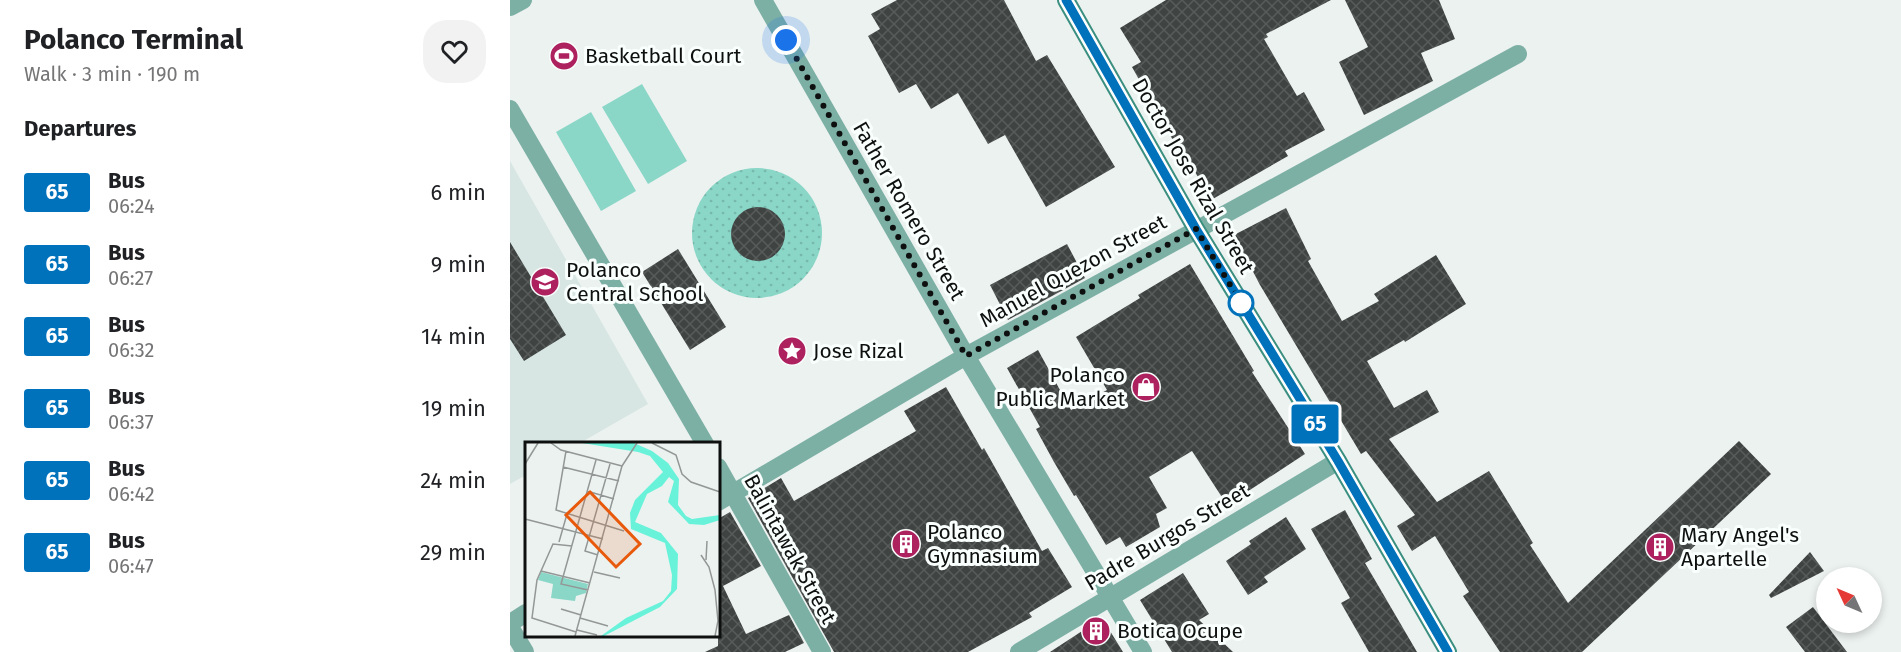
<!DOCTYPE html>
<html lang="en">
<head>
<meta charset="utf-8">
<style>
	:root { --surface:#fff; --page:#f2f2f2; --text:#202124; --muted:#757577 }
	body { margin:0; font-family:"Fira Sans",sans-serif; background:var(--page); color:var(--text); height:100vh; display:flex; flex-direction:column; font-size:22px; white-space:nowrap }
	* { box-sizing:border-box; margin:0 }
	p { font-size:20px; color:var(--muted) }
	.icon { flex:none; width:33px; height:33px; fill:none; stroke:currentColor; stroke-width:2; stroke-linecap:round; stroke-linejoin:round }
	.map { position:relative; flex:1; overflow:hidden }
	.panel { display:flex; flex-direction:column; background:var(--surface); width:510px }
	.panel>* { flex:none }
	.badge { padding:0 12px; border-radius:4px; font-size:21px; line-height:39px }
	.needle { width:39px; rotate:314deg }
	.tools { position:absolute; left:1306px; top:567px; display:grid; gap:12px }
	.tools a { display:grid; place-items:center; width:66px; height:66px; border-radius:50%; background:var(--surface); box-shadow:0 3px 9px #0003; font-size:30px }
	.you { position:absolute; width:30px; height:30px; margin:-15px; border:4px solid #fff; border-radius:50%; background:#1a73e8; box-shadow:0 0 0 9px #1a73e833 }
	.map>.badge { position:absolute; translate:-50% -50%; box-shadow:0 0 0 3px #fff }
	h2 { padding:0 24px; font-size:22px; line-height:54px }
	.round { display:grid; place-items:center; flex:none; width:63px; height:63px; border-radius:24px; background:var(--page) }
	.summary { display:flex; align-items:center; justify-content:space-between; height:102px; padding:0 24px }
	h1 { font-size:28px; font-weight:700; line-height:45px }
	ul { padding:0; list-style:none }
	li { display:flex; align-items:center; gap:18px; height:72px; padding:0 24px }
	li div { flex:1 }
	li b { display:block; font-size:22px }
	li em { font-style:normal }
	li .badge { min-width:66px; font-weight:700; text-align:center }
	main { display:flex; flex:1; min-height:0 }
	.map>svg:first-child { display:block }
	.built { fill:#d7e6e3 }
	.grass { fill:#8ad7c8 }
	.park { fill:url(#park-dots) }
	.building { fill:url(#building-cross-hatch) }
	.lines { fill:none; stroke-linecap:round; stroke-linejoin:round }
	.minor { stroke:#7db0a5; stroke-width:18 }
	.tertiary { stroke:#7db0a5; stroke-width:18 }
	.secondary { stroke:#3b8f81; stroke-width:18 }
	.line-casing { stroke:#fff; stroke-width:14 }
	.line { stroke:#0072bc; stroke-width:9 }
	.walk { stroke:#0e1010; stroke-width:6; stroke-dasharray:0 10.8 }
	.stop-dot { fill:#fff; stroke:#0072bc; stroke-width:3 }
	.labels { text-anchor:middle; stroke-width:6; stroke-linejoin:round; paint-order:stroke }
	.poi-label { font-size:21px; fill:#0e1010; stroke:#f9fffd; text-anchor:start }
	.street-label { font-size:21px; fill:#0e1010; stroke:#f9fffd }
	.inset-road { fill:none; stroke:#939896; stroke-width:1.5 }
	.view { fill:#e8590c; fill-opacity:0.15; stroke:#e8590c; stroke-width:3 }
	.inset-edge { fill:none; stroke:#0e1010; stroke-width:3 }
</style>
</head>
<body>
<main>
<section class="panel">
<div class="summary"><div><h1>Polanco Terminal</h1><p>Walk · 3 min · 190 m</p></div><a class="round"><svg class="icon" aria-label="heart" viewBox="0 0 24 24"><path d="M12 20l-8-8c-3-5 5-10 8-4 3-6 11-1 8 4z"/></svg></a></div>
<h2>Departures</h2>
<ul>
<li><span class="badge" style="background:#0072bc;color:#fff">65</span><div><b>Bus</b><p>06:24</p></div><em>6 min</em></li>
<li><span class="badge" style="background:#0072bc;color:#fff">65</span><div><b>Bus</b><p>06:27</p></div><em>9 min</em></li>
<li><span class="badge" style="background:#0072bc;color:#fff">65</span><div><b>Bus</b><p>06:32</p></div><em>14 min</em></li>
<li><span class="badge" style="background:#0072bc;color:#fff">65</span><div><b>Bus</b><p>06:37</p></div><em>19 min</em></li>
<li><span class="badge" style="background:#0072bc;color:#fff">65</span><div><b>Bus</b><p>06:42</p></div><em>24 min</em></li>
<li><span class="badge" style="background:#0072bc;color:#fff">65</span><div><b>Bus</b><p>06:47</p></div><em>29 min</em></li>
</ul>
</section>
<div class="map">
<svg width="1391" height="652" viewBox="0 0 1391 652">
	<defs>
		<pattern id="park-dots" width="8" height="8" patternUnits="userSpaceOnUse" patternTransform="scale(1.5)"><rect width="8" height="8" fill="#8ad7c8"/><path d="M2 2h.1M6 6h.1" fill="none" stroke="#76b8ab" stroke-width="1.8" stroke-linecap="round"/></pattern>
		<pattern id="building-cross-hatch" width="8" height="8" patternUnits="userSpaceOnUse" patternTransform="scale(1.5)"><rect width="8" height="8" fill="#3f4443"/><path d="M0 0l8 8M0 8l8-8" fill="none" stroke="#575b5a"/></pattern>
	</defs>
	<rect width="100%" height="100%" fill="#ecf2f0"/>
	<path class="built" d="M0 161 138 404 70 443 16 444V475L0 484Z"/>
	<path class="grass" d="M132 84 177 161 138 184 92 107Z
		M81 112 126 191 91 211 46 132Z"/>
	<path class="park" d="M182 233a65 65 0 1 1 130 0a65 65 0 1 1-130 0Z"/>
	<path class="building" d="M387 0H494L526 61 537 55 605 167 536 207 495 135 478 144 448 93 421 109 406 84 389 93 358 36 370 29 361 14Z
		M656 0H821L756 34 758 37 754 39 787 96 794 92 815 130 775 151 778 156 701 200 667 140 664 142 622 67 631 62 610 28Z
		M835 0H929L945 39 911 53 923 81 854 115 829 62 858 47Z
		M221 234a27 27 0 1 1 54 0a27 27 0 1 1-54 0Z
		M776 208 801 259 798 261 832 321 869 301 864 294 926 255 956 304 895 342 894 340 857 361 884 408 917 390 929 412 879 439 927 502 979 471 1023 543 1020 545 1058 603 1229 441 1261 474 1072 652H990L953 596 959 592 925 536 902 551 887 526 905 515 856 451 851 454 750 285 724 235Z
		M0 242 56 335 14 361 0 339Z
		M557 244 575 278 498 320 480 285Z
		M168 249 216 327 180 350 132 272Z
		M680 264 744 371 742 372 795 454 717 505 682 451 639 477 657 508 646 514 650 527 616 547 610 537 596 545 566 495 564 496 544 462 526 429 530 427 497 368 528 350 561 410 597 390 566 337 630 298 628 295Z
		M436 387 472 450 474 448 532 551 538 548 562 587 519 613 522 617 458 652H324L238 498 271 478 284 501 406 431 394 411Z
		M835 510 862 559 855 563 907 652H859L831 603 840 598 801 529Z
		M220 512 251 566 213 586 236 634 279 615 294 643 275 652H195L208 646V519Z
		M776 517 796 549 754 577 758 582 738 595 716 561 741 544 739 541Z
		M1300 552 1314 571 1261 598 1259 595Z
		M673 573 699 614 689 620 723 652H662L630 600Z
		M1303 607 1337 652H1295L1276 627Z
		M592 618 613 652H540Z"/>
	<g class="lines">
		<path class="minor" d="M253 0 456 356 633 652
			M0 7 13 0
			M0 109 195 444
			M208 467 312 652
			M208 502 456 356 1008 54
			M0 623 16 613
			M0 627 15 652"/>
		<path class="tertiary" d="M509 652 828 461"/>
		<path class="secondary" d="M556 0 686 229 828 461 938 652"/>
	</g>
	<g class="lines">
		<g class="line-casing">
			<path id="line" d="M556 0 686 229 828 461 938 652"/>
		</g>
		<use href="#line" class="line"/>
		<path class="walk" d="M276 40 456 356 686 229 733 306 731 303"/>
	</g>
	<defs>
		<g id="stadium-disc" transform="scale(1.5)"><circle r="9.5" fill="#ad215f" stroke="#f9fffd"/><path d="M0-5a6.5 5 0 1 0 0 10a6.5 5 0 1 0 0-10ZM-3.5-1.8h7v3.6h-7Z" fill="#fff"/></g>
		<g id="school-disc" transform="scale(1.5)"><circle r="9.5" fill="#ad215f" stroke="#f9fffd"/><path d="M0-5L7-2L0 1L-7-2ZM-4 1L0 2.5L4 1V4Q0 6-4 4Z" fill="#fff"/></g>
		<g id="sight-disc" transform="scale(1.5)"><circle r="9.5" fill="#ad215f" stroke="#f9fffd"/><path d="M0-6L1.8-2.2L6-1.7L2.9 1.2L3.7 5.4L0 3.3L-3.7 5.4L-2.9 1.2L-6-1.7L-1.8-2.2Z" fill="#fff"/></g>
		<g id="shop-disc" transform="scale(1.5)"><circle r="9.5" fill="#ad215f" stroke="#f9fffd"/><path d="M-5-2.5h2.3a2.7 3.5 0 0 1 5.4 0H5L5.5 6h-11ZM-1.5-2.5h3a1.5 2.3 0 0 0-3 0Z" fill="#fff"/></g>
		<g id="building-disc" transform="scale(1.5)"><circle r="9.5" fill="#ad215f" stroke="#f9fffd"/><path d="M-4-6H4V6H1V3H-1V6H-4ZM-2.5-4.3h1.7v1.8h-1.7ZM.8-4.3h1.7v1.8H.8ZM-2.5-1h1.7V.8h-1.7ZM.8-1h1.7V.8H.8Z" fill="#fff"/></g>
	</defs>
	<g fill-rule="evenodd">
		<use href="#stadium-disc" x="54" y="56"/>
		<use href="#school-disc" x="35" y="282"/>
		<use href="#sight-disc" x="282" y="351"/>
		<use href="#shop-disc" x="636" y="387"/>
		<use href="#building-disc" x="396" y="544"/>
		<use href="#building-disc" x="1150" y="547"/>
		<use href="#building-disc" x="586" y="631"/>
	</g>
	<circle class="stop-dot" cx="731" cy="303" r="12"/>
	<g class="labels">
		<g class="poi-label">
			<text x="75" y="63">Basketball Court</text>
			<text x="56" y="277">Polanco<tspan x="56" dy="24">Central School</tspan></text>
			<text x="303" y="358">Jose Rizal</text>
			<text x="615" y="382" text-anchor="end">Polanco<tspan x="615" dy="24">Public Market</tspan></text>
			<text x="417" y="539">Polanco<tspan x="417" dy="24">Gymnasium</tspan></text>
			<text x="1171" y="542">Mary Angel's<tspan x="1171" dy="24">Apartelle</tspan></text>
			<text x="607" y="638">Botica Ocupe</text>
		</g>
		<g class="street-label">
			<text transform="translate(683 176) rotate(60)" y="7">Doctor Jose Rizal Street</text>
			<text transform="translate(399 211) rotate(60)" y="7">Father Romero Street</text>
			<text transform="translate(563 271) rotate(-29)" y="7">Manuel Quezon Street</text>
			<text transform="translate(657 537) rotate(-31)" y="7">Padre Burgos Street</text>
			<text transform="translate(280 549) rotate(61)" y="7">Balintawak Street</text>
		</g>
	</g>
	<g transform="translate(15 442)">
		<rect width="195" height="195" fill="#ecf2f0"/>
		<path d="M16 130 63 142 61 151 51 154 50 159 26 156 28 142 13 138Z" fill="#8ad7c8"/>
		<path d="M57 1H109L127 9 143 21 154 37 153 63 161 74 167 77 195 73V78L179 83 164 82 143 60 149 39 144 35 137 44 122 52 110 80 136 91 153 112 152 147 135 165 79 194H76L101 176 138 159 146 149 147 133 140 101 106 87 105 71 110 58 138 30 125 14 113 10Z" fill="#69f2da"/>
		<path class="inset-road" d="M26 1 36 8 97 24M127 1 151 13 157 32 166 40 195 50M41 9 31 68 99 89M0 22 13 1M97 24 112 1M38 25 94 39M62 49 89 57M0 77 78 97M34 100 42 72M47 104 28 102 12 138 7 176 51 190M73 113 60 109 85 22M176 113 184 125 190 148 193 179 190 194M181 118 182 99M16 129 65 141M69 130 95 136M63 148 36 142 71 18M36 167 56 173M55 176 83 184M52 188 72 193M50 194 97 24"/>
		<path class="view" d="M65 50 115 102 91 125 41 73Z"/>
		<rect width="195" height="195" class="inset-edge"/>
	</g>
</svg>
<div class="tools">
<a><svg class="needle" viewBox="-14 -14 28 28"><path d="M0-13l5 13h-10z" fill="#e53935"/><path d="M0 13l5-13h-10z" fill="#757577"/></svg></a>
</div>
<div class="you" style="left:276px;top:40px"></div>
<b class="badge" style="left:805px;top:424px;background:#0072bc;color:#fff">65</b>
</div>
</main>
</body>
</html>
